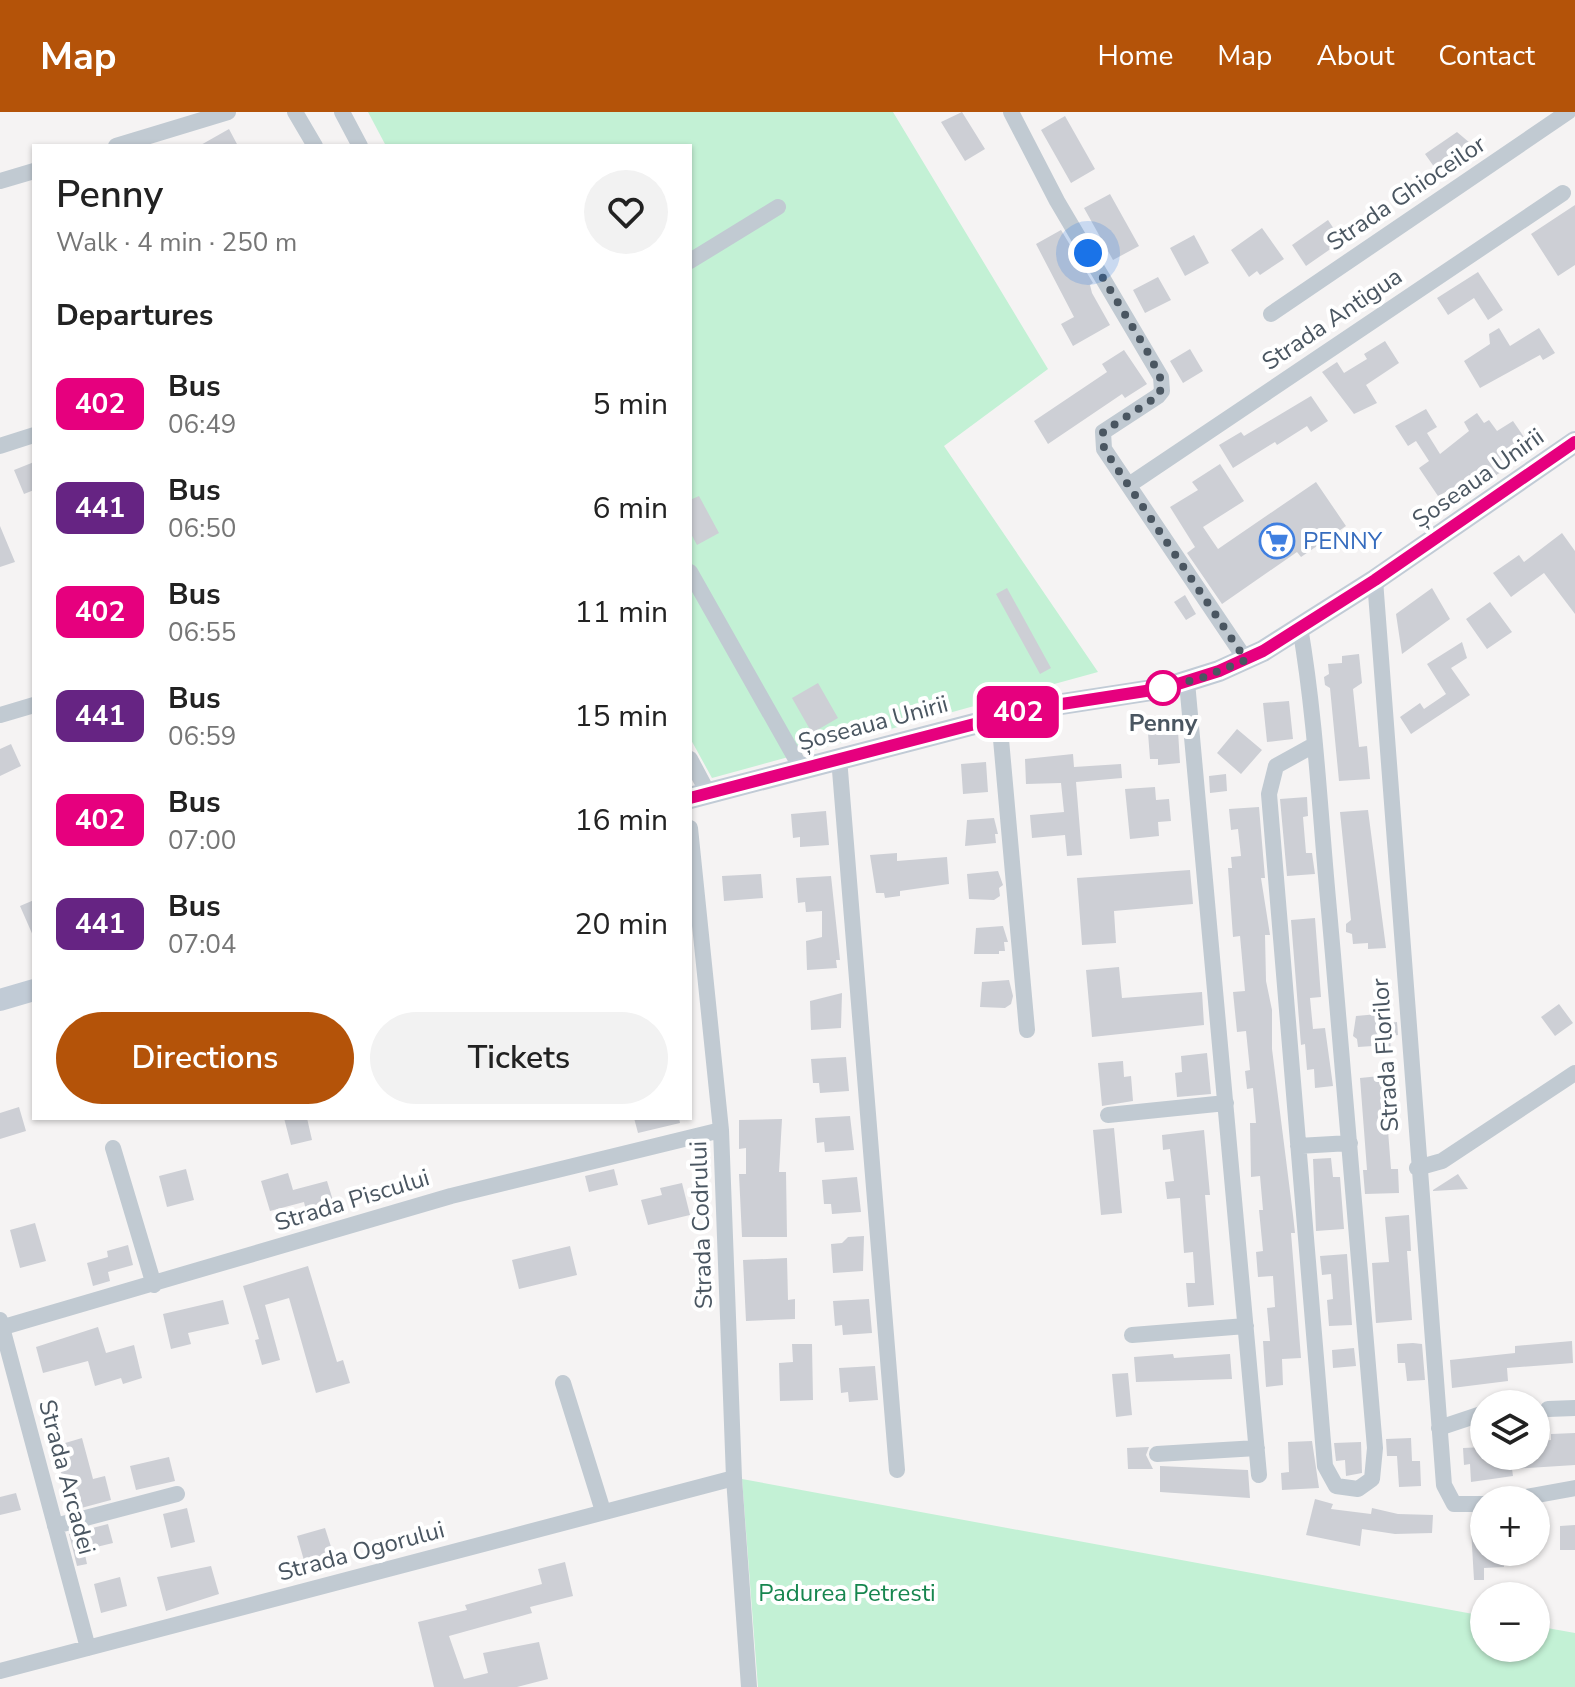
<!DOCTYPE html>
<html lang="en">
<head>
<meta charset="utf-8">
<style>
	:root { --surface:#fff; --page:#f2f2f2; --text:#222; --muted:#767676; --accent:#b45309 }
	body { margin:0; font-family:"Nunito Sans",sans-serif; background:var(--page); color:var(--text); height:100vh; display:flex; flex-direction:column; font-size:30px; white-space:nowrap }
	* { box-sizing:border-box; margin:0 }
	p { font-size:26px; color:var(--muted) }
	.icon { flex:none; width:44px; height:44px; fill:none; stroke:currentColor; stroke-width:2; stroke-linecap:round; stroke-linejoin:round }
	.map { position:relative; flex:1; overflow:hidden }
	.panel { position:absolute; left:32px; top:32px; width:660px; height:976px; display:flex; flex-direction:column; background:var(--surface); border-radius:0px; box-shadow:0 2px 6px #0004 }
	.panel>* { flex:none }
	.badge { padding:0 16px; border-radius:12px; font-size:28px; line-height:52px }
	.tools { position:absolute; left:1470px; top:1278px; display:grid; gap:16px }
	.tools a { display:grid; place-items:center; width:80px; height:80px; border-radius:50%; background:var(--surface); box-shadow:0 2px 6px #0004; font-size:40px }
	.you { position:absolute; width:40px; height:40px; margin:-20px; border:6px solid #fff; border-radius:50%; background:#1a73e8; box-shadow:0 0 0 12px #1a73e833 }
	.map>.badge { position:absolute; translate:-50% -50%; box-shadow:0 0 0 4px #fff }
	h2 { padding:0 24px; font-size:30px; line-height:72px }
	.round { display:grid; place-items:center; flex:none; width:84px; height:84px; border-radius:42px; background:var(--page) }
	.head { display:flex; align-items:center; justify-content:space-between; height:136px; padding:0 24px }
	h1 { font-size:38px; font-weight:600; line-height:60px }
	.primary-button { display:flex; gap:16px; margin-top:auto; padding:16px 24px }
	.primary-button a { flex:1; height:92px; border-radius:48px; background:var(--accent); color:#fff; font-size:32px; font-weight:600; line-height:92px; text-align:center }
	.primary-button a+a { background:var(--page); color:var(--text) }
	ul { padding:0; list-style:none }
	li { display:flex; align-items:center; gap:24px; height:104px; padding:0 24px }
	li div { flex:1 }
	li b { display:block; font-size:30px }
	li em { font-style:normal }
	li .badge { min-width:88px; font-weight:700; text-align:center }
	header { display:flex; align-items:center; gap:48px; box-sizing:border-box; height:112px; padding:0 40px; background:var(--accent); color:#fff }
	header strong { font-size:38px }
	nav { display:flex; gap:44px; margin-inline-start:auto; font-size:28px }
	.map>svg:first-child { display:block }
	.green { fill:#c3f1d5 }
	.building { fill:#cdcfd5 }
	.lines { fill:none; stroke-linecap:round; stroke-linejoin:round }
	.street { stroke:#c1cad2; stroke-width:16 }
	.secondary { stroke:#c1cbd6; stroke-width:22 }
	.line-casing { stroke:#fff; stroke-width:18 }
	.line { stroke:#e6007e; stroke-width:12 }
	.walk { stroke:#4a5661; stroke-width:8; stroke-dasharray:0 14.4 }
	.stop-dot { fill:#fff; stroke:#e6007e; stroke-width:4 }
	.labels { text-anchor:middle; stroke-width:8; stroke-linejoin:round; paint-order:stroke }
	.street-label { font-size:24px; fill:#4a5661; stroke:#fff }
	.shop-label { font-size:24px; fill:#366cbe; stroke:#fff; text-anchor:start }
	.stop-label { font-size:24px; font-weight:bold; fill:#4a5661; stroke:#fff }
	.park-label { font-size:24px; fill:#17864f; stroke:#fff }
</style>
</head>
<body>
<header>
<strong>Map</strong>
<nav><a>Home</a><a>Map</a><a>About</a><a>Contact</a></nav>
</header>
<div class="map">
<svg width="1575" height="1575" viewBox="0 0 1575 1575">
	<rect width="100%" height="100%" fill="#f5f3f3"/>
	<path class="green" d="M368 0H893L1048 257 944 334 1098 560 712 666 690 626V34H386Z
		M742 1367 1484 1504V1536H1536V1514L1575 1521V1575H758Z"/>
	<path class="building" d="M962 0 985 37 965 49 941 10Z
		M1065 4 1095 57 1071 71 1041 18Z
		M229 17 238 34H199Z
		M1457 20 1470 31 1467 33 1474 43 1442 66 1425 42Z
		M1110 82 1139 134 1113 148 1084 96Z
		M1575 93V153L1558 164 1531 122Z
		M1328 108 1342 129 1306 154 1292 133Z
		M1262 116 1284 147 1260 163 1257 159 1249 165 1231 138Z
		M1061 118 1093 171 1090 173 1092 181 1110 213 1073 234 1061 212 1074 205 1036 132Z
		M1194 123 1209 151 1185 164 1170 136Z
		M1478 160 1503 198 1488 208 1474 186 1448 203 1437 186Z
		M1158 165 1171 188 1145 201 1133 178Z
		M1499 216 1510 234 1539 216 1555 241 1543 248 1540 243 1480 276 1464 249 1490 232 1489 222Z
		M1385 229 1399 251 1366 273 1377 291 1354 302 1322 260 1337 250 1344 261 1367 247 1364 242Z
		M1190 237 1203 259 1183 271 1170 249Z
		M1124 238 1147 272 1125 286 1122 282 1048 332 1034 309 1107 260 1102 252Z
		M1311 284 1328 309 1311 320 1307 314 1277 333 1275 330 1233 356 1219 333 1241 320 1244 324Z
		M1426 297 1437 315 1427 321 1440 342 1469 319 1464 310 1477 301 1484 311 1489 308 1497 319 1513 309 1528 331 1496 352 1501 360 1478 375 1472 366 1438 384 1419 356 1429 349 1416 329 1408 334 1395 314Z
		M34 350V378L24 382 14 358Z
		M1220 352 1244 389 1203 415 1218 437 1316 370 1346 414 1301 445 1297 440 1222 492 1187 441 1195 435 1170 395 1198 378 1192 370Z
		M699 384 719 421 697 433 690 420V388Z
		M0 414 15 450 0 455Z
		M1562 421 1575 439V502L1544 461 1511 485 1493 461 1519 443 1524 450Z
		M1007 476 1051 556 1040 562 996 482Z
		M1432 476 1450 507 1402 542 1396 502Z
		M1185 483 1196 502 1186 508 1174 490Z
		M1490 490 1512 520 1487 537 1466 507Z
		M1462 530 1467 546 1451 556 1470 583 1411 622 1400 605 1420 591 1424 597 1446 582 1427 552Z
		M1359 542 1362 571 1353 577 1359 635 1367 634 1370 667 1339 669 1330 576 1325 573 1324 565 1329 562 1328 552 1342 551V544Z
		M818 571 838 606 812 621 792 586Z
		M1289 589 1293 627 1267 630 1263 591Z
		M1168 612V619H1178L1180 651 1158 653V647H1150L1148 621 1152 620V613Z
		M1237 617 1262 638 1241 662 1217 641Z
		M11 632 21 654 0 664V637Z
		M1073 642 1074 655 1121 652 1122 666 1076 670 1082 743 1067 744 1065 723 1032 726 1030 703 1064 700 1061 671 1026 672 1025 647Z
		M986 650 988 680 963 682 961 652Z
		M1226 662 1227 679 1210 681 1209 664Z
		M1155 675 1156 688 1169 687 1171 709 1158 710 1159 724 1130 727 1125 677Z
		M1307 685 1308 704 1303 705 1306 741H1312L1315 762 1287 764 1280 687Z
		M1259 695 1265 766H1261L1270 823H1265L1266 869 1272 898V937L1293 1103 1295 1121H1291L1301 1246 1282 1247 1283 1273 1266 1275 1263 1229H1270L1267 1196 1275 1195 1273 1164 1258 1165 1256 1140 1263 1139 1259 1098H1263L1260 1064 1251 1065 1250 1011H1256L1253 976 1247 977 1245 959 1250 958 1246 919 1237 920 1233 880 1245 879 1240 824 1233 825 1228 756H1232L1231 745 1241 744 1238 717 1231 718 1229 697Z
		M1368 698 1386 836 1368 837V831L1353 832 1352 822 1346 820V812L1351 808 1340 700Z
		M826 699 829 733 800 735V725L793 726 791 702Z
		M994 706 998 722H995L996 731 965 734 967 708Z
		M897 741V749L947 745 949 772 900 779V784L885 786 884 781H876L870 743Z
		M1190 758 1193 792 1114 799 1116 831 1082 833 1077 766Z
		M998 759 1003 773 999 776 1000 784 994 788 969 787 967 762Z
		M761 762 763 786 724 789 722 764Z
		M831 764 840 848H836L837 856 807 858 806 829 822 825V799L806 800 805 790 798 791 796 766Z
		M34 788V826L20 794Z
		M1315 806 1321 885 1310 886 1313 917 1325 916 1333 974 1315 976 1314 957 1307 958 1305 932 1301 933 1291 808Z
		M1003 814 1008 830H1004L1005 839H999V842H974L976 816Z
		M1119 855 1122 886 1202 880 1204 913 1092 925 1086 858Z
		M1009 868 1013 884 1011 892 1005 896 980 895 982 870Z
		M842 881 841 916 811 918 810 889Z
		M1559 892 1573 911 1555 924 1541 905Z
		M1389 901V911L1397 910 1398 923 1390 924 1391 942 1374 943 1373 934 1358 935 1357 927 1353 924 1356 904Z
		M1207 941 1211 982 1177 985 1175 961 1182 960 1181 944Z
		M846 945 849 979 820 981 819 971H813L811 947Z
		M1123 949 1124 965 1131 964 1133 989 1102 994 1098 951Z
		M1380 964V972L1389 971 1391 993H1386L1391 1057H1398L1399 1081 1365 1082 1363 1058H1367L1360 966Z
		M19 995 26 1019 0 1027V1001Z
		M850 1004 854 1038 825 1040 824 1030 817 1031 815 1006Z
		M284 1006H307L312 1028 291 1033Z
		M634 1006H679L680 1011 638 1021Z
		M782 1007 779 1060H786L787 1125H742L739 1062H746V1036L739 1037V1008Z
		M1114 1016 1122 1101 1101 1103 1093 1018Z
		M1204 1018 1210 1083H1205L1214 1193 1188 1195 1186 1171H1195L1193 1140 1184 1141 1180 1086 1167 1087 1165 1070 1174 1069 1170 1037 1163 1038 1162 1023Z
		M1331 1046 1333 1065H1340L1344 1117 1316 1119 1313 1047Z
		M186 1057 194 1088 167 1095 159 1064Z
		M614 1057 618 1073 589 1080 585 1064Z
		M288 1061 293 1078 327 1069 335 1095 307 1103 304 1090 270 1099 261 1069Z
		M1458 1062 1468 1077 1433 1079V1078Z
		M857 1065 861 1100 832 1102 831 1092H824L822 1068Z
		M682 1071 690 1103 648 1113 641 1088 662 1083 660 1076Z
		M1409 1103 1411 1139H1407L1412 1208 1376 1211 1372 1151 1389 1150 1385 1105Z
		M35 1111 46 1149 20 1156 10 1118Z
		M864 1124 863 1159 833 1161 831 1132 842 1131 848 1125Z
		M128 1133 133 1153 108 1160 110 1169 93 1174 87 1151 108 1145 107 1139Z
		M570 1134 577 1163 519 1177 512 1148Z
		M1347 1142 1352 1213 1329 1214 1327 1188 1333 1187 1331 1162 1322 1163 1320 1144Z
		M787 1146 788 1188 795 1187V1207L746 1209 743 1148Z
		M308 1154 337 1250 343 1248 350 1271 316 1281 289 1186 265 1193 280 1248 262 1253 255 1228 259 1227 243 1174Z
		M869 1187 872 1221 843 1223 842 1213 835 1214 833 1189Z
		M223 1188 229 1212 188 1221 191 1232 171 1237 163 1202Z
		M98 1215 106 1241 134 1233 142 1266 123 1272 121 1266 95 1274 88 1249 43 1261 36 1235Z
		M1572 1229 1573 1251 1507 1256 1508 1269 1452 1276 1450 1248 1515 1241V1234Z
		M1413 1231 1422 1232 1425 1268 1407 1269 1405 1251H1398L1397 1232Z
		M792 1232H812L813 1288 780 1289 779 1251 793 1250Z
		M1354 1236 1356 1254 1333 1256 1332 1238Z
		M1173 1242 1174 1246 1230 1242 1232 1267 1136 1270 1134 1245Z
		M875 1254 878 1288 849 1290 848 1280 841 1281 839 1256Z
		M1128 1261 1132 1303 1116 1305 1112 1262Z
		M1575 1321V1353L1512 1357 1513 1364 1471 1370 1470 1352 1464 1353 1463 1336 1484 1335V1344H1536V1329L1551 1328V1322Z
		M82 1326 93 1367 105 1364 111 1388 70 1399 55 1334Z
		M1411 1326 1412 1349H1420L1421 1374 1399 1375 1397 1344H1387L1386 1327Z
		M1312 1329 1319 1376 1282 1378 1281 1361 1289 1360 1288 1330Z
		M1361 1330 1362 1361 1346 1364 1345 1348 1336 1349 1334 1331Z
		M1149 1335 1146 1343 1153 1357H1128L1127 1336Z
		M169 1345 175 1369 136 1378 130 1354Z
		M1160 1354 1248 1358 1250 1386 1160 1380Z
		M16 1381 21 1398 0 1403V1385Z
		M1315 1387 1333 1392 1331 1397 1371 1402 1372 1396 1398 1402 1433 1403 1432 1421 1395 1422 1362 1417 1360 1434 1306 1423Z
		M187 1396 195 1430 171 1436 163 1402Z
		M108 1412 113 1431 84 1438 87 1452 77 1454 69 1422Z
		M1575 1413V1438H1560V1414Z
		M325 1416 334 1444 305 1452 297 1424Z
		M1471 1417H1484V1440H1503L1504 1455 1484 1456V1468H1474Z
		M565 1450 573 1484 530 1495 532 1501 449 1524 464 1567 488 1561 483 1541 539 1530 548 1567 517 1575H434L418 1510 467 1498 465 1493 542 1472 538 1457Z
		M211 1454 219 1482 166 1499 157 1465Z
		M120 1465 127 1494 101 1501 94 1472Z"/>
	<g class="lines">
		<path class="street" d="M295 0 315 34
			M342 0 360 34
			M1011 0 1057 89 1161 265 1162 279 1158 284 1103 320 1104 337 1246 548
			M116 34 228 0
			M0 69 34 59
			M690 149 778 95
			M1271 202 1568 0
			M0 334 34 323
			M1129 373 1563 81
			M690 460 801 656
			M1375 468 1444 1373 1454 1392H1484
			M1300 515C1316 608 1320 704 1329 798 1345 977 1360 1156 1375 1336L1372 1367 1358 1377 1336 1374 1325 1354 1269 682 1276 654 1314 633
			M1187 570 1259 1363
			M0 603 34 593
			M999 605 1027 918
			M839 646 897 1358
			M690 647 708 681
			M690 716 721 1018 734 1366 749 1575
			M1108 1003 1226 991
			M1298 1034 1350 1031
			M113 1036 154 1173
			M1417 1056 1442 1049 1575 961
			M0 1208 88 1536
			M0 1216 451 1084 721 1018
			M1132 1223 1246 1214
			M563 1271 603 1399
			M1548 1297 1575 1296
			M1439 1316 1484 1301
			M1157 1342 1257 1336
			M1509 1388 1575 1376
			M55 1414 177 1382
			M0 1559 734 1366"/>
		<path class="secondary" d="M690 686 1036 596 1165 576 1219 559 1263 539 1375 468 1575 330
			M0 888 34 878"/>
	</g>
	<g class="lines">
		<g class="line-casing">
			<path id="line" d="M690 686 1036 596 1165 576 1219 559 1263 539 1375 468 1575 330"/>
		</g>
		<use href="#line" class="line"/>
		<path class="walk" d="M1088 141 1150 244 1163 272 1158 284 1103 320 1104 337 1246 548 1204 565 1163 576"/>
	</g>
	<defs>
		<g id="supermarket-ring" transform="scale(1.8)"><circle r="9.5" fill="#fff" stroke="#3f7fe0" stroke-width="1.5"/><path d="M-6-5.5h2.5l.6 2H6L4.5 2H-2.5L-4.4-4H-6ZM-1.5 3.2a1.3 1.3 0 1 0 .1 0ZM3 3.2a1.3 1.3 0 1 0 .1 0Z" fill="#3f7fe0"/></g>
	</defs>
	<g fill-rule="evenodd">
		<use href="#supermarket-ring" x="1277" y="429"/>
	</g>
	<circle class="stop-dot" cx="1163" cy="576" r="16"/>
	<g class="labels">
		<g class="street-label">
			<text transform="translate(1406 81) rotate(-34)" y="8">Strada Ghioceilor</text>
			<text transform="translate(1332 207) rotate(-34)" y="8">Strada Antigua</text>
			<text transform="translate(1478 366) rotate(-35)" y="8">Șoseaua Unirii</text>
			<text transform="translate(873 611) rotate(-15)" y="8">Șoseaua Unirii</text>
			<text transform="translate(1385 943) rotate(-94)" y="8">Strada Florilor</text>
			<text transform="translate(352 1088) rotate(-17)" y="8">Strada Piscului</text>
			<text transform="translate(701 1113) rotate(-92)" y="8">Strada Codrului</text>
			<text transform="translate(67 1365) rotate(75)" y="8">Strada Arcadei</text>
			<text transform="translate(361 1439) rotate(-15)" y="8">Strada Ogorului</text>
		</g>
		<g class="shop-label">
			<text x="1303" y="437">PENNY</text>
		</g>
		<g class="stop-label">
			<text x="1163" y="619">Penny</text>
		</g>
		<g class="park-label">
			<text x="847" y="1489">Padurea Petresti</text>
		</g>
	</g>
</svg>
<div class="tools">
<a><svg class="icon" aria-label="layers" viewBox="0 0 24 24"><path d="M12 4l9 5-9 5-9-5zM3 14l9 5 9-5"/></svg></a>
<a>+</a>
<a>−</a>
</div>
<div class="you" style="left:1088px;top:141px"></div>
<b class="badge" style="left:1018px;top:600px;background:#e6007e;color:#fff">402</b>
<section class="panel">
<div class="head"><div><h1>Penny</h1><p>Walk · 4 min · 250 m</p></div><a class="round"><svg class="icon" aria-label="heart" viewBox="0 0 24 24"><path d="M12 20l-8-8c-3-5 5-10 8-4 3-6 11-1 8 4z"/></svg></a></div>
<h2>Departures</h2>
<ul>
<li><span class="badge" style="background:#e6007e;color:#fff">402</span><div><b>Bus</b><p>06:49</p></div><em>5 min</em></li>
<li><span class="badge" style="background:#662483;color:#fff">441</span><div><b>Bus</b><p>06:50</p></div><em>6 min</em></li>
<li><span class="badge" style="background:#e6007e;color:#fff">402</span><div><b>Bus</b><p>06:55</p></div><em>11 min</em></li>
<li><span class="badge" style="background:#662483;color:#fff">441</span><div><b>Bus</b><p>06:59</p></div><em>15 min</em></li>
<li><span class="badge" style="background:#e6007e;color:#fff">402</span><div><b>Bus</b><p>07:00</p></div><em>16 min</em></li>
<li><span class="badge" style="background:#662483;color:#fff">441</span><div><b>Bus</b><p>07:04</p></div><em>20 min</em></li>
</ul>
<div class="primary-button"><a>Directions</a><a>Tickets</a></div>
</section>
</div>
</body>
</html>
